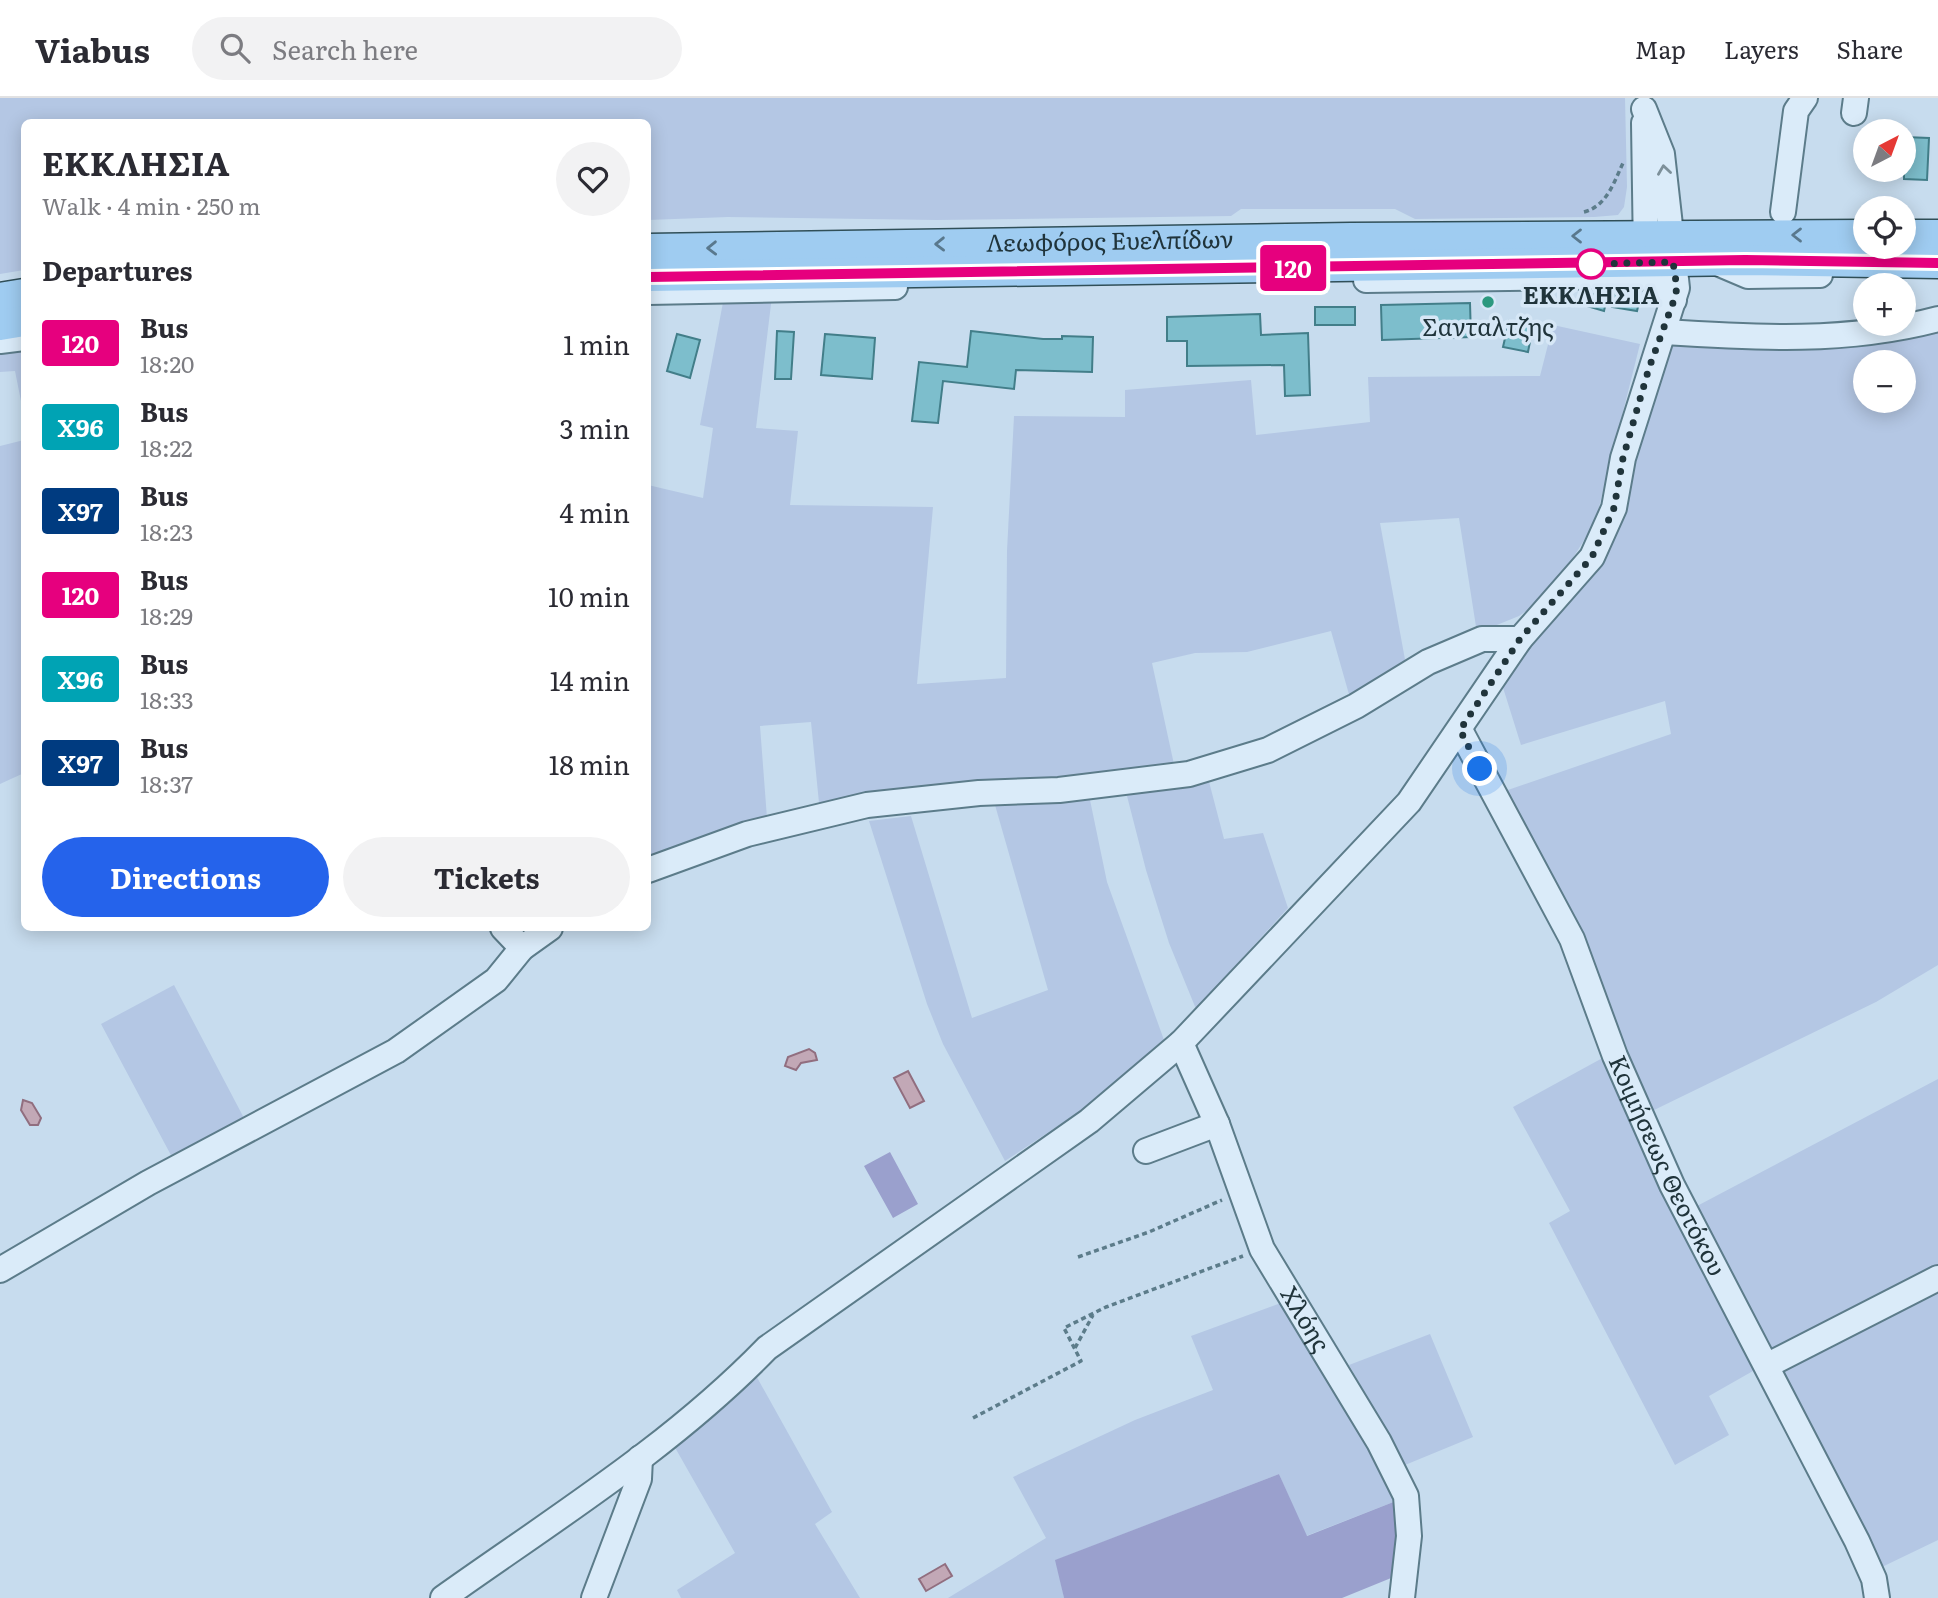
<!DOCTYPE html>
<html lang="en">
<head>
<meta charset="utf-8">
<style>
	:root { --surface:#fff; --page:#f2f2f3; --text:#2b2b33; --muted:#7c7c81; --line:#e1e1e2; --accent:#2563eb }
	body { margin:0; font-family:Literata,serif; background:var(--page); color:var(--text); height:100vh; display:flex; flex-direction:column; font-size:26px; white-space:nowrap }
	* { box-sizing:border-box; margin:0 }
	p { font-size:23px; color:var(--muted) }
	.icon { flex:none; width:38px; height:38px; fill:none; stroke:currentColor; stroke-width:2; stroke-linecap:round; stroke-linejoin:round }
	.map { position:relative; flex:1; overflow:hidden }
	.drawer { position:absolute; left:21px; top:21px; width:630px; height:812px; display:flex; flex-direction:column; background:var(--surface); border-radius:10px; box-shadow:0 4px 18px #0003 }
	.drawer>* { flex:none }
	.badge { padding:0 14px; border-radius:5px; font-size:24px; line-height:46px }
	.needle { width:46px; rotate:41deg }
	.tools { position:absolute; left:1853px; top:21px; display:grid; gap:14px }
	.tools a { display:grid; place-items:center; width:63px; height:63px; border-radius:50%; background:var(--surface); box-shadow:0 4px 18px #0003; font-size:35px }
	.you { position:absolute; width:35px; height:35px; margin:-18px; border:5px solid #fff; border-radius:50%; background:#1a73e8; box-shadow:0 0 0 10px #1a73e833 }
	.map>.badge { position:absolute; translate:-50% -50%; box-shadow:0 0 0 4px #fff }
	h2 { padding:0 21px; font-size:26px; line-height:63px }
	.round { display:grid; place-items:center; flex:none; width:74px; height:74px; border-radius:37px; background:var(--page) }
	.head { display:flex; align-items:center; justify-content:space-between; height:119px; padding:0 21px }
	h1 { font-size:33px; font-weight:700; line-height:52px }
	.action { display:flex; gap:14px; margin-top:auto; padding:14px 21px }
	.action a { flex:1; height:80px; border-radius:42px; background:var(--accent); color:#fff; font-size:28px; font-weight:700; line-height:80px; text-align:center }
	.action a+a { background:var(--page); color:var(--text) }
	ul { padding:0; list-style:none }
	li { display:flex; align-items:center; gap:21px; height:84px; padding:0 21px }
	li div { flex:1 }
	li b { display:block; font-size:26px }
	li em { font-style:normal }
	li .badge { min-width:77px; font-weight:700; text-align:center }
	header { display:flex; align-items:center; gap:42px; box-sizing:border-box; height:98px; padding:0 35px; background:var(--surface); border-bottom:2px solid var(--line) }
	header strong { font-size:33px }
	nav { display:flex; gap:38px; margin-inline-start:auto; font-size:24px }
	.search { width:490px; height:63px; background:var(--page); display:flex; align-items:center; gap:18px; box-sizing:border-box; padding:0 24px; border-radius:38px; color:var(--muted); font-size:26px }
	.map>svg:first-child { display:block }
	.farmland { fill:#b4c7e4; fill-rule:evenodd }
	.green { fill:#9aa0cd }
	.water { fill:#c2a8b6; stroke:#916e7f; stroke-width:2 }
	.building { fill:#7dbecc; stroke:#427e89; stroke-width:2 }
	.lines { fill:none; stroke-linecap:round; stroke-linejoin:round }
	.minor-casing { stroke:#5c7c8a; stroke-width:28 }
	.major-casing { stroke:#304f58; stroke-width:33 }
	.path { stroke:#5c7c8a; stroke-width:3.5; stroke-dasharray:5 3.5; stroke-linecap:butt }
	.minor { stroke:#daebf9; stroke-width:24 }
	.major { stroke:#9fccf1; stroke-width:30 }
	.oneway { stroke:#7d909a }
	.oneway2 { stroke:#59788d }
	.line-casing { stroke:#fff; stroke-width:16 }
	.line { stroke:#e6007e; stroke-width:10 }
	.walk { stroke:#20343b; stroke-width:7; stroke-dasharray:0 12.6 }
	.stop-dot { fill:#fff; stroke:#e6007e; stroke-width:3.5 }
	.poi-dot { fill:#2c997f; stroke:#d6e7f6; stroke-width:2.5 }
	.labels { text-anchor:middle; stroke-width:7; stroke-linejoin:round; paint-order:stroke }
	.street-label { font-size:24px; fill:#20343b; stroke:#d6e7f6 }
	.stop-label { font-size:24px; font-weight:bold; fill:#20343b; stroke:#d6e7f6 }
	.poi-label { font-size:24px; fill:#20343b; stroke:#d6e7f6 }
</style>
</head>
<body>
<header>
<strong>Viabus</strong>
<div class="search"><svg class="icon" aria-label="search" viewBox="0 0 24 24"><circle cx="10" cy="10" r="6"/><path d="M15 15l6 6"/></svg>Search here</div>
<nav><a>Map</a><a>Layers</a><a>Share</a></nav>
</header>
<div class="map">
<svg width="1938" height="1500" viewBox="0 0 1938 1500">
	<rect width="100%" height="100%" fill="#c7dcee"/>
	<path class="farmland" d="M0 0H1625L1627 89 1624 109 1618 117 1594 119 1415 121 1395 111H1241L1231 118 936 122 728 119 648 122V24H24V172L0 176Z
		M772 198 756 330 798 333 790 407 933 409 917 586 1006 580 1007 453 1014 318 1125 319V292L1251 282 1256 337 1370 324 1368 279 1540 278 1553 227 1640 246 1595 425 1562 477 1536 506 1519 518 1477 535 1459 420 1380 425 1406 567 1352 607 1331 533 1247 554 1195 555 1152 565 1175 671 820 715 811 624 760 628 767 720 684 745 648 762V387L703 400 713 330 700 327 724 199Z
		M1938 225V867L1876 904 1650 1014 1585 847 1505 693 1671 636 1665 603 1521 647 1500 580 1597 459 1666 245ZM1866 264H1904V303H1866Z
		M24 246V318L15 273 0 274V250Z
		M24 342V675L0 686V348Z
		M1207 676 1224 741 1263 735 1288 810 1196 911 1169 845 1146 772 1127 698Z
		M1090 702 1107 784 1164 942 1091 1006 1005 1063 943 946 927 906 869 723 911 718 972 920 1048 892 995 707Z
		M174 887 245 1022 173 1061 101 926Z
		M1608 957 1760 1269 1709 1298 1729 1337 1675 1367 1549 1125 1570 1113 1513 1009Z
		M1938 981V1442L1884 1468 1874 1465 1697 1108Z
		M1289 1202 1401 1401 1306 1438 1279 1376 1056 1462 1064 1500H948L1046 1440 1013 1379 1135 1322 1213 1292 1191 1238Z
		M1430 1236 1473 1339 1405 1367 1349 1267Z
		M754 1274 832 1414 815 1426 860 1500H681L677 1492 735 1455 673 1346Z"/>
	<path class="green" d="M890 1054 918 1106 893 1120 864 1068Z
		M1279 1376 1307 1438 1401 1401 1396 1478 1342 1500H1064L1055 1462Z"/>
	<path class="water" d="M809 951 815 955 817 962 801 965 796 972 785 968 788 959Z
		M908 973 924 1003 910 1010 894 980Z
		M23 1002 32 1005 41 1020 38 1027H30L21 1012Z
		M945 1466 952 1478 926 1493 919 1481Z"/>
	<path class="building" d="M1904 39 1929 40 1927 82 1904 81Z
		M1589 195 1607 200 1604 213 1587 208Z
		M1614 196 1640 200 1637 213 1612 209Z
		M1470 205 1471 239 1382 242 1381 207Z
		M1315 209H1355V227H1315Z
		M1260 216 1261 237 1308 235 1310 297 1285 298 1284 267 1187 268V243H1167V219Z
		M1509 223 1533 228 1528 254 1503 249Z
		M777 233 794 234 791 281H775Z
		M971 233 1043 241H1062V238L1093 239 1092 274 1016 272 1014 291 943 283 938 325 912 323 919 264 967 269Z
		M677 236 700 242 690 280 667 273Z
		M825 236 875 240 872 281 821 277Z"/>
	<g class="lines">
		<g class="minor-casing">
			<g id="minor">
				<path d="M1854 15 1856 0"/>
				<path d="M1644 25 1646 157"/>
				<path d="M1783 114 1796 13 1805 0"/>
				<path d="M1715 164 1748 178 1820 177"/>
				<path d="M1366 182 1638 178C1655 180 1663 189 1674 202"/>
				<path d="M648 194 895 189"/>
				<path d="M1664 234C1756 240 1848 245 1938 221"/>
				<path d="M0 243 24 240"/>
				<path id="s1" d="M1460 632 1572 841 1615 958 1672 1087 1857 1443 1874 1481 1877 1500"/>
				<path d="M648 772 747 736 867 707 979 695 1059 692 1189 676 1268 652 1356 608 1428 564 1482 541H1520"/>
				<path d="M503 830 522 850"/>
				<path id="s2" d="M1181 945 1217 1026 1262 1151 1379 1344 1406 1398 1409 1438 1402 1500"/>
				<path d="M1146 1053 1217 1026"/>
				<path d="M0 1172 148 1085 396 953 496 882 522 850 550 830"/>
				<path d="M1768 1267 1938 1180"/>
				<path d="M443 1500C554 1421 672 1348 767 1250L1089 1023 1181 945 1409 704 1520 541 1592 459 1614 410 1623 360 1677 190 1662 56 1644 11"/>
				<path d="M594 1500 639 1381 640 1360"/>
			</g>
		</g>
		<g class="major-casing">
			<g id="major">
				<path d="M1904 137H1938"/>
				<path id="s3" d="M648 151 1351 140 1866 137"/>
				<path d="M648 178 1745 162 1938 165"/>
				<path d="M0 200 24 196"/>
				<path d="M0 227 24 223"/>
			</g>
		</g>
		<path class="path" d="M1584 114C1607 108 1614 84 1623 65
			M1078 1159 1149 1134 1222 1102
			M1075 1250 1093 1217
			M973 1320 1081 1263 1064 1230 1106 1209 1243 1158"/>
		<use href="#minor" class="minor"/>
		<use href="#major" class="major"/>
	</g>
	<defs><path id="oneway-chevron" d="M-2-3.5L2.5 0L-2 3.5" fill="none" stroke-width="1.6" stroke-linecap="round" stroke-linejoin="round" transform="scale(1.75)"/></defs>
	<use class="oneway" href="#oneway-chevron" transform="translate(1664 72) rotate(-98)"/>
	<g class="oneway2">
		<use href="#oneway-chevron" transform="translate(1797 137) rotate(-180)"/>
		<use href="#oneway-chevron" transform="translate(1577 138) rotate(180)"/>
		<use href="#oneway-chevron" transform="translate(940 146) rotate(179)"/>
		<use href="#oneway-chevron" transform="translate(712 150) rotate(179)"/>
	</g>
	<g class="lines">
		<g class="line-casing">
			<path id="line" d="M648 179 1745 162 1938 165"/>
		</g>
		<use href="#line" class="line"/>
		<path class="walk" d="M1480 671 1460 632 1520 541 1592 459 1614 410 1623 360 1649 270 1674 202 1677 190 1673 164 1591 166"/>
	</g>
	<circle class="stop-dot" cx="1591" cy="166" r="14"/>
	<circle class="poi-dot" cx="1488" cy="204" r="7"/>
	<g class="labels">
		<g class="street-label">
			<text dy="8" stroke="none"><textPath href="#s3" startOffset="462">Λεωφόρος Ευελπίδων</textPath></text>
			<text dy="8" stroke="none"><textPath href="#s1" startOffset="483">Κοιμήσεως Θεοτόκου</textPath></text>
			<text dy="8" stroke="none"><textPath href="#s2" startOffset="304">Χλόης</textPath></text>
		</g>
		<g class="stop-label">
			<text x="1591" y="206">ΕΚΚΛΗΣΙΑ</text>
		</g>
		<g class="poi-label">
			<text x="1488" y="238">Σανταλτζης</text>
		</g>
	</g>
</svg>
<div class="tools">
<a><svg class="needle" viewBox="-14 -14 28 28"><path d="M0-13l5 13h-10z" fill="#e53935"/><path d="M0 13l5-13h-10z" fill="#7c7c81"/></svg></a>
<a><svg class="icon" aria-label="locate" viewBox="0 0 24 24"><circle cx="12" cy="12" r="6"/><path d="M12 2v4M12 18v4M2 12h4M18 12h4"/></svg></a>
<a>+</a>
<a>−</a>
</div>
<div class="you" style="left:1480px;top:671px"></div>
<b class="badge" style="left:1293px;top:170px;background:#e6007e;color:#fff">120</b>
<section class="drawer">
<div class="head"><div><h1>ΕΚΚΛΗΣΙΑ</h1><p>Walk · 4 min · 250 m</p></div><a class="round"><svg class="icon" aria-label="heart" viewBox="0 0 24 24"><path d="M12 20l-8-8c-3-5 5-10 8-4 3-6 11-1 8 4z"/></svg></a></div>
<h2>Departures</h2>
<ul>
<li><span class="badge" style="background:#e6007e;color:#fff">120</span><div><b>Bus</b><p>18:20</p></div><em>1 min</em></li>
<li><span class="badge" style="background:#00a3b4;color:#fff">Χ96</span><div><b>Bus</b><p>18:22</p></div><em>3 min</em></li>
<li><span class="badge" style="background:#003b80;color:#fff">X97</span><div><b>Bus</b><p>18:23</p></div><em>4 min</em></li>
<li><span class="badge" style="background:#e6007e;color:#fff">120</span><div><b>Bus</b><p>18:29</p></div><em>10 min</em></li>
<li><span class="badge" style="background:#00a3b4;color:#fff">Χ96</span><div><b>Bus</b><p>18:33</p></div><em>14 min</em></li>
<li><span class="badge" style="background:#003b80;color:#fff">X97</span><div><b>Bus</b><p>18:37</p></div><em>18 min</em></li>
</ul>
<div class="action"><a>Directions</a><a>Tickets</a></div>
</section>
</div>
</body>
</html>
